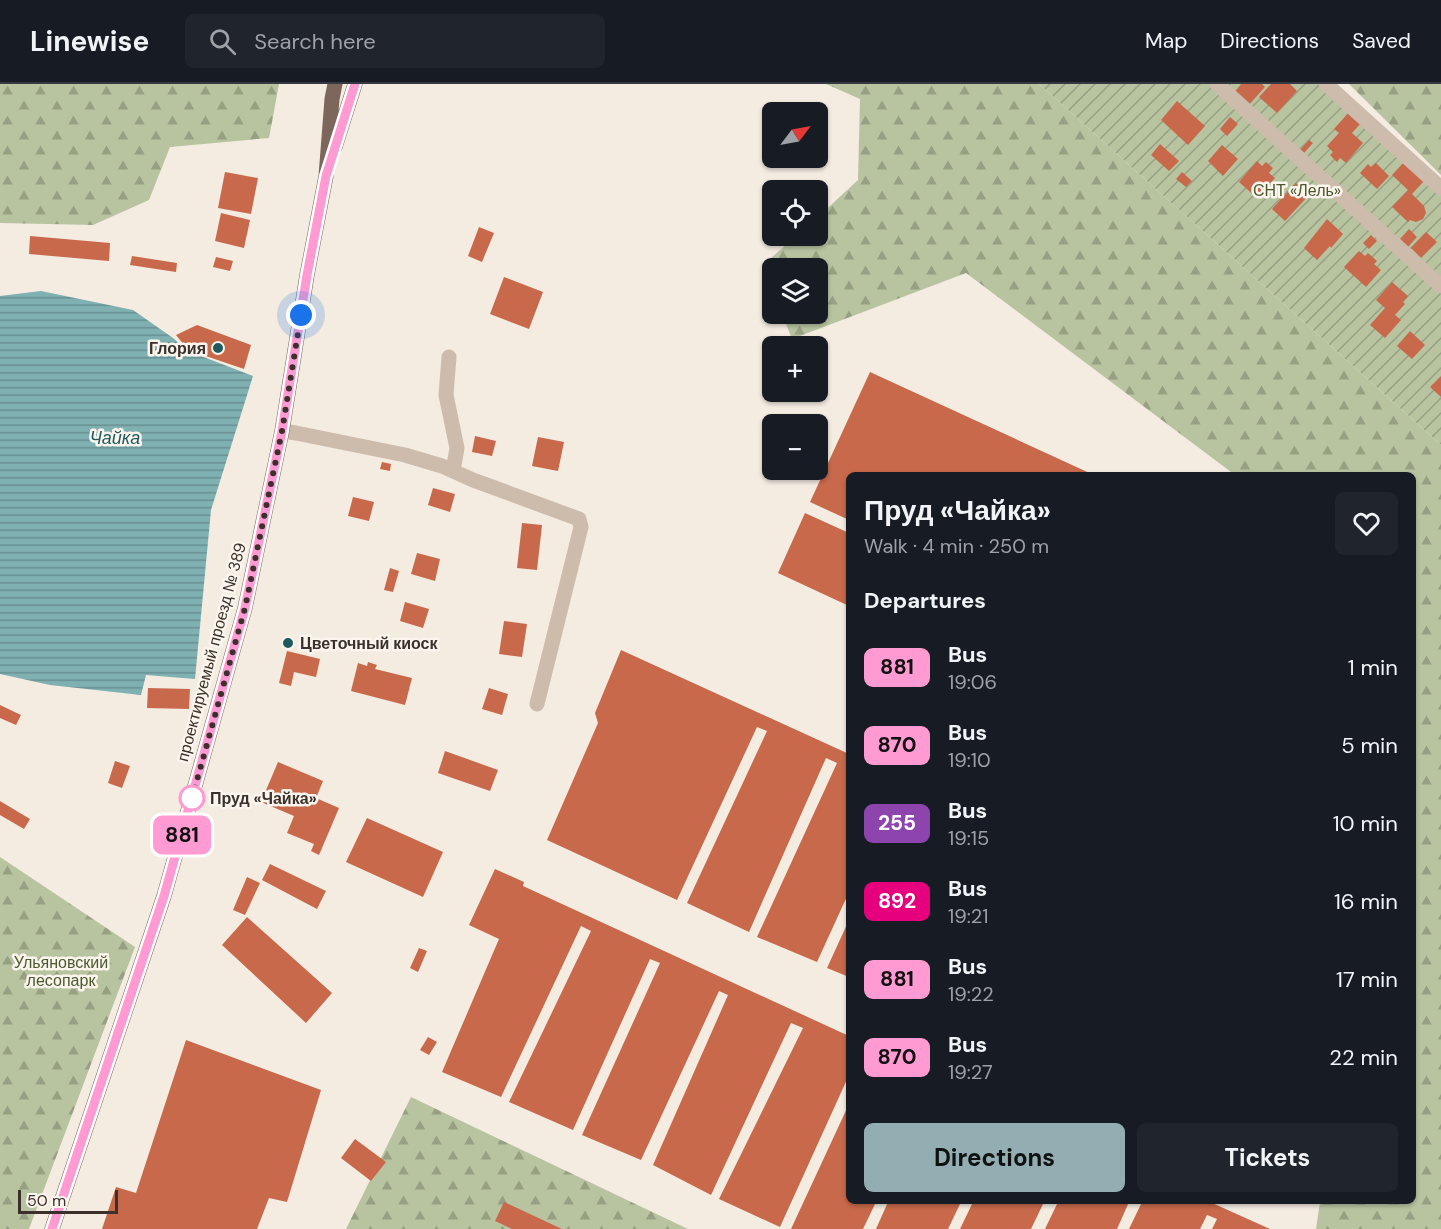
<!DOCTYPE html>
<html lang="en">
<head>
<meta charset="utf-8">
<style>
	:root { --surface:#171b24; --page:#20242c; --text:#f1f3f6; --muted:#9ea1a6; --line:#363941; --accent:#92aeb2 }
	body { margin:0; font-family:"DM Sans",sans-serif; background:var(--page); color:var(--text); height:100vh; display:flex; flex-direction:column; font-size:22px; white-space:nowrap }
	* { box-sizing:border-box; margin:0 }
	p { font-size:20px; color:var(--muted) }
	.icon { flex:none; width:33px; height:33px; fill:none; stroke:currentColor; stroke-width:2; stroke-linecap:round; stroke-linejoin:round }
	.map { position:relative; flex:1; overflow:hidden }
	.sheet { position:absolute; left:846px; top:388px; width:570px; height:732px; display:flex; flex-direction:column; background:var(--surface); border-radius:9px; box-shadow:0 2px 4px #0004 }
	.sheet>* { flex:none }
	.badge { padding:0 12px; border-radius:9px; font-size:21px; line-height:39px }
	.needle { width:39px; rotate:58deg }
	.buttons { position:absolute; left:762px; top:18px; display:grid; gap:12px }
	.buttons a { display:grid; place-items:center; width:66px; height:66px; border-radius:9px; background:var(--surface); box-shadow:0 2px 4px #0004; font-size:30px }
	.scale { position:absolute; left:18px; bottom:15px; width:100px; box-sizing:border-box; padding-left:6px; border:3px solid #3b302b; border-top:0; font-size:16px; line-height:21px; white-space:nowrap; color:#3b302b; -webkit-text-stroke:4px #fbf5ee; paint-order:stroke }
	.you { position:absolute; width:30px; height:30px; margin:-15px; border:4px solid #fff; border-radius:50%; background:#1a73e8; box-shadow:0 0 0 9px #1a73e833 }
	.map>.badge { position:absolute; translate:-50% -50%; box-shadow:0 0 0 3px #fff }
	h2 { padding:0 18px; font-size:22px; line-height:54px }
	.round { display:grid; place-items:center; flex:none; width:63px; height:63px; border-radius:9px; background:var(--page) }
	.headline { display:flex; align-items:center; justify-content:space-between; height:102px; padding:0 18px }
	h1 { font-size:28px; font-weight:700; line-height:45px }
	.cta { display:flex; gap:12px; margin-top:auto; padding:12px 18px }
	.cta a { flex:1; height:69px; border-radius:9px; background:var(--accent); color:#111; font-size:24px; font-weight:700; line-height:69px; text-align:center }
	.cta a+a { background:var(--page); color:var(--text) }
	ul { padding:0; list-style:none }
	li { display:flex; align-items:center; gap:18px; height:78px; padding:0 18px }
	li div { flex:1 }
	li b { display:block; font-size:22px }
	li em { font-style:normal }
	li .badge { min-width:66px; font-weight:700; text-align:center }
	header { display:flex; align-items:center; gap:36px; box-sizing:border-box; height:84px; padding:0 30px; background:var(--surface); border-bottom:2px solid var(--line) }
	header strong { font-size:28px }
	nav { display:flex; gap:33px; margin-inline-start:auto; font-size:21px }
	.search { width:420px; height:54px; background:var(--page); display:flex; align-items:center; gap:15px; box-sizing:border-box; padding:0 21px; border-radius:9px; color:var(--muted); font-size:22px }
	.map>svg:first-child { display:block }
	.forest { fill:url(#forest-firs) }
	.garden { fill:url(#garden-furrows) }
	.water { fill:url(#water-rules) }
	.building { fill:#c8694b }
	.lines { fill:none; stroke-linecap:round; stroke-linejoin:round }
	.minor { stroke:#cdbbac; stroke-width:15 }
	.major { stroke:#7d675c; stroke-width:15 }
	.line-casing { stroke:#fff; stroke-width:14 }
	.line { stroke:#ff9ad2; stroke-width:9 }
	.walk { stroke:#3b302b; stroke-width:6; stroke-dasharray:0 10.8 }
	.poi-dot { fill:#1f5a5e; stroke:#fbf5ee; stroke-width:2 }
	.stop-dot { fill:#fff; stroke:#ff9ad2; stroke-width:3 }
	.labels { text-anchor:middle; stroke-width:5; stroke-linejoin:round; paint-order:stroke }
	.park-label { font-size:16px; fill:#4a5a2e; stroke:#fbf5ee }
	.poi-label { font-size:16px; font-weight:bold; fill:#3b302b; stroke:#fbf5ee; text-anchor:end }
	.street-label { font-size:16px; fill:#3b302b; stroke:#fbf5ee }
	.stop-label { font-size:16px; font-weight:bold; fill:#3b302b; stroke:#fbf5ee; text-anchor:start }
	.water-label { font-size:18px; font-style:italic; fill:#1f5a5e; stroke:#fbf5ee }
</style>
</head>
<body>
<header>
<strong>Linewise</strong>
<div class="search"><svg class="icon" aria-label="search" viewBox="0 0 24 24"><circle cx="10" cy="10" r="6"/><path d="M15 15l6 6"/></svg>Search here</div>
<nav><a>Map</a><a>Directions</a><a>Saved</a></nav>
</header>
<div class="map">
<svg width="1441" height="1145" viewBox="0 0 1441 1145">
	<defs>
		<pattern id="forest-firs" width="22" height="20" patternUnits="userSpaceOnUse" patternTransform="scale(1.5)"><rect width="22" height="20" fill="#b8c4a0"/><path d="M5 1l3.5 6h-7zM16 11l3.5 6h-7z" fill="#97a083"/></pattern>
		<pattern id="garden-furrows" width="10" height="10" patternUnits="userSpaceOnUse" patternTransform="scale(1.5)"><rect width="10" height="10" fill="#b8c4a0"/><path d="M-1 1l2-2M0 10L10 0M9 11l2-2" fill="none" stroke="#97a083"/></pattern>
		<pattern id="water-rules" width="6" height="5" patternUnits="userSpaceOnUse" patternTransform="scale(1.5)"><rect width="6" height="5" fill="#7fb0b2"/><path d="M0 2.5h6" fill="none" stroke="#699091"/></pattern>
	</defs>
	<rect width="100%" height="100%" fill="#f4ebe1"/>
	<path class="forest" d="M0 0H279L269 54 170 63 149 116 93 141 0 139Z
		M826 0H1039L1441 361V1145H1316L1320 1118H1413V392L1235 391 966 189 792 255 782 230H818V184H772V207L762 182 796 152H818V133L858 96 860 15Z
		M1349 0H1441V91Z
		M0 773 135 863 29 1145H0Z
		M411 1013 688 1145H346Z"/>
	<path class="garden" d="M1039 0H1320L1441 110V361Z"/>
	<path class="water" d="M41 207 133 226 173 254 188 267 253 292 211 426 195 595 146 591 141 611 50 601 0 590V212Z"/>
	<path class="building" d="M1241 0H1262L1265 3 1247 23 1233 10Z
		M1271 0H1290L1297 7 1277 29 1259 13Z
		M1177 17 1205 42 1188 61 1161 36Z
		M1350 27 1362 38 1352 49 1363 59 1346 79 1340 74 1337 78 1330 71 1333 68 1327 62 1339 49 1334 45Z
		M1230 33 1238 40 1227 52 1220 45Z
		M1309 56 1313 59 1304 69 1300 66Z
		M1160 60 1179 77 1169 87 1151 71Z
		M1222 61 1238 75 1223 92 1208 77Z
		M1257 77 1262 82 1266 78 1273 84 1269 89 1275 94 1257 114 1239 98Z
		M1405 77 1425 96 1412 110 1424 122 1426 129 1423 135 1416 138 1410 136 1408 138 1392 123 1408 106 1392 91Z
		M1376 79 1389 92 1377 105 1360 89 1368 80 1371 83Z
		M225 88 258 94 251 130 218 124Z
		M1182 88 1192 97 1186 103 1176 95Z
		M1296 99 1309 111 1285 137 1272 125Z
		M221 129 250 136 244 164 215 157Z
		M1327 135 1343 150 1331 164 1330 162 1317 176 1304 164Z
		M479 143 494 149 482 178 468 172Z
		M1409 145 1417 153 1408 163 1400 155Z
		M1426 148 1437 158 1421 174 1411 164Z
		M1371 151 1377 157 1369 165 1363 159Z
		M30 152 110 159 109 177 29 170Z
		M1359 167 1365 172 1368 169 1377 177 1374 180 1381 186 1366 203 1344 183Z
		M132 172 177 179 176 188 130 181Z
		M216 173 233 177 230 187 213 183Z
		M504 193 543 208 529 245 490 230Z
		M1392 198 1408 212 1403 218 1405 220 1395 231 1401 236 1385 254 1370 241 1385 224 1376 216Z
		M197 241 251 261 244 285 188 266 176 251Z
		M1410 247 1425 261 1412 275 1397 262Z
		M870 288 1096 392H849V436L810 418Z
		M1441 292V313L1430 303Z
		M475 352 496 357 492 372 472 368Z
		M538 353 564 358 558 387 532 382Z
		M382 378 391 380 390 387 380 385Z
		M433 404 455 410 450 428 428 421Z
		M353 413 374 418 369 437 348 432Z
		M805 429 849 449V522L778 489Z
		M522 439 542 441 537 486 517 484Z
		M417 469 440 475 435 497 411 490Z
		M390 484 399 487 393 508 384 506Z
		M405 518 429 525 423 544 400 537Z
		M504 537 527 540 522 573 499 570Z
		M621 566 849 670V808L817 878 757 853 837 679 826 674 749 848 687 819 767 647 757 643 677 816 547 756 598 639 595 629Z
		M287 567 320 575 316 593 294 588 291 602 279 599Z
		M368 578 377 581 375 585 412 594 405 621 351 607 358 579 367 582Z
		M148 604 190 605 189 625 147 624Z
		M489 604 508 610 502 631 482 625Z
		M0 621 21 631 16 641 0 634Z
		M445 667 498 686 490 707 438 689Z
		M115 677 130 682 122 704 108 699Z
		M278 678 323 697 316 714 339 724 319 771 311 767 314 760 287 749 294 732 261 718Z
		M0 717 30 735 24 745 0 731Z
		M367 734 443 768 423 813 346 778Z
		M270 780 326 807 317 825 262 796Z
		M495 785 524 798 523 802 849 952V991L780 1143 719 1115 803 944 791 939 711 1111 653 1081 728 911 719 907 641 1076 582 1051 660 879 650 875 573 1046 509 1018 591 847 581 842 501 1013 442 988 499 855 469 841Z
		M247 793 260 799 245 831 233 826Z
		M247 833 332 909 306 939 222 861Z
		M849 836V893L827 884Z
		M419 864 427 867 418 888 410 884Z
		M428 953 437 958 429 971 420 966Z
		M186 956 321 1006 287 1118 269 1114 257 1145H102L116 1103 136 1109Z
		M849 1020V1118H876L863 1145H791Z
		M355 1055 386 1078 371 1097 341 1074Z
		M504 1118 562 1145H512L495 1137Z
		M888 1118H961L948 1145H876Z
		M973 1118H1044L1031 1145H960Z
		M1058 1118H1129L1117 1145H1045Z
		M1142 1118H1210L1270 1145H1212L1217 1135 1207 1131 1200 1145H1129Z"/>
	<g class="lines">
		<path class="minor" d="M1217 0 1441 202
			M1326 0 1441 104
			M449 273 446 311 457 364 453 387
			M282 347 296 349 405 371 442 382 473 396 579 435 581 443 537 620"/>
		<path class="major" d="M335 63 355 0
			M52 1145 164 812 245 524 282 347 307 191 326 92 332 15 335 0"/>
	</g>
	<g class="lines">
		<g class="line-casing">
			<path id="line" d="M52 1145 164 812 245 524 282 347 307 191 326 92 355 0"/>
		</g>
		<use href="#line" class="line"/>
		<path class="walk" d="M192 714 245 524 282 347 301 231"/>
	</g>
	<g class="poi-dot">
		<circle cx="218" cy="264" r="6"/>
		<circle cx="288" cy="559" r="6"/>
	</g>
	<circle class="stop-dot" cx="192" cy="714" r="12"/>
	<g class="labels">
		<g class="park-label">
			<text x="1297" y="112">СНТ «Лель»</text>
			<text x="61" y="884">Ульяновский<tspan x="61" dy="18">лесопарк</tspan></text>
		</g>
		<g class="poi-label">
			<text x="206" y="270">Глория</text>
			<text x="300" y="565" text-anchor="start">Цветочный киоск</text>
		</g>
		<g class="street-label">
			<text transform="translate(211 568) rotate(-75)" y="6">проектируемый проезд № 389</text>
		</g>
		<g class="stop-label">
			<text x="210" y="720">Пруд «Чайка»</text>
		</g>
		<g class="water-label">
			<text x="115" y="360">Чайка</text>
		</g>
	</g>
</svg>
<div class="buttons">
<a><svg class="needle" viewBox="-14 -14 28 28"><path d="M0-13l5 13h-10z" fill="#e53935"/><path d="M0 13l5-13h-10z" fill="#9ea1a6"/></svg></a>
<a><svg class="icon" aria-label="locate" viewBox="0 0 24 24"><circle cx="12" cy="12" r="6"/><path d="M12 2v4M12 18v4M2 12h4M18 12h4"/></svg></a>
<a><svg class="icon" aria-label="layers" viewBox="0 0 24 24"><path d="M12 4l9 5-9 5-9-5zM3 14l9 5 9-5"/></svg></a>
<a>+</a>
<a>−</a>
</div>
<div class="scale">50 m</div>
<div class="you" style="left:301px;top:231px"></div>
<b class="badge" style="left:182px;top:751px;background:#ff9ad2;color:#111">881</b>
<section class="sheet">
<div class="headline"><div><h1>Пруд «Чайка»</h1><p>Walk · 4 min · 250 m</p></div><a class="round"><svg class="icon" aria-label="heart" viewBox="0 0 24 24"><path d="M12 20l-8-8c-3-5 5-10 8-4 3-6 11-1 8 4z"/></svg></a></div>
<h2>Departures</h2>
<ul>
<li><span class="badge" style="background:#ff9ad2;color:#111">881</span><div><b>Bus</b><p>19:06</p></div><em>1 min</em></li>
<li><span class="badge" style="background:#ff9ad2;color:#111">870</span><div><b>Bus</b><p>19:10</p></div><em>5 min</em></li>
<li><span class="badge" style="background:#8e44ad;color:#fff">255</span><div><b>Bus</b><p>19:15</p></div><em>10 min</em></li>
<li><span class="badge" style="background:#e6007e;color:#fff">892</span><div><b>Bus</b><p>19:21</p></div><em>16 min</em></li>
<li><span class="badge" style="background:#ff9ad2;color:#111">881</span><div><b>Bus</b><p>19:22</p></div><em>17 min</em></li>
<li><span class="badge" style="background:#ff9ad2;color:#111">870</span><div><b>Bus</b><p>19:27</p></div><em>22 min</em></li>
</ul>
<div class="cta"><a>Directions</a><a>Tickets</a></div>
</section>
</div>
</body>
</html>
